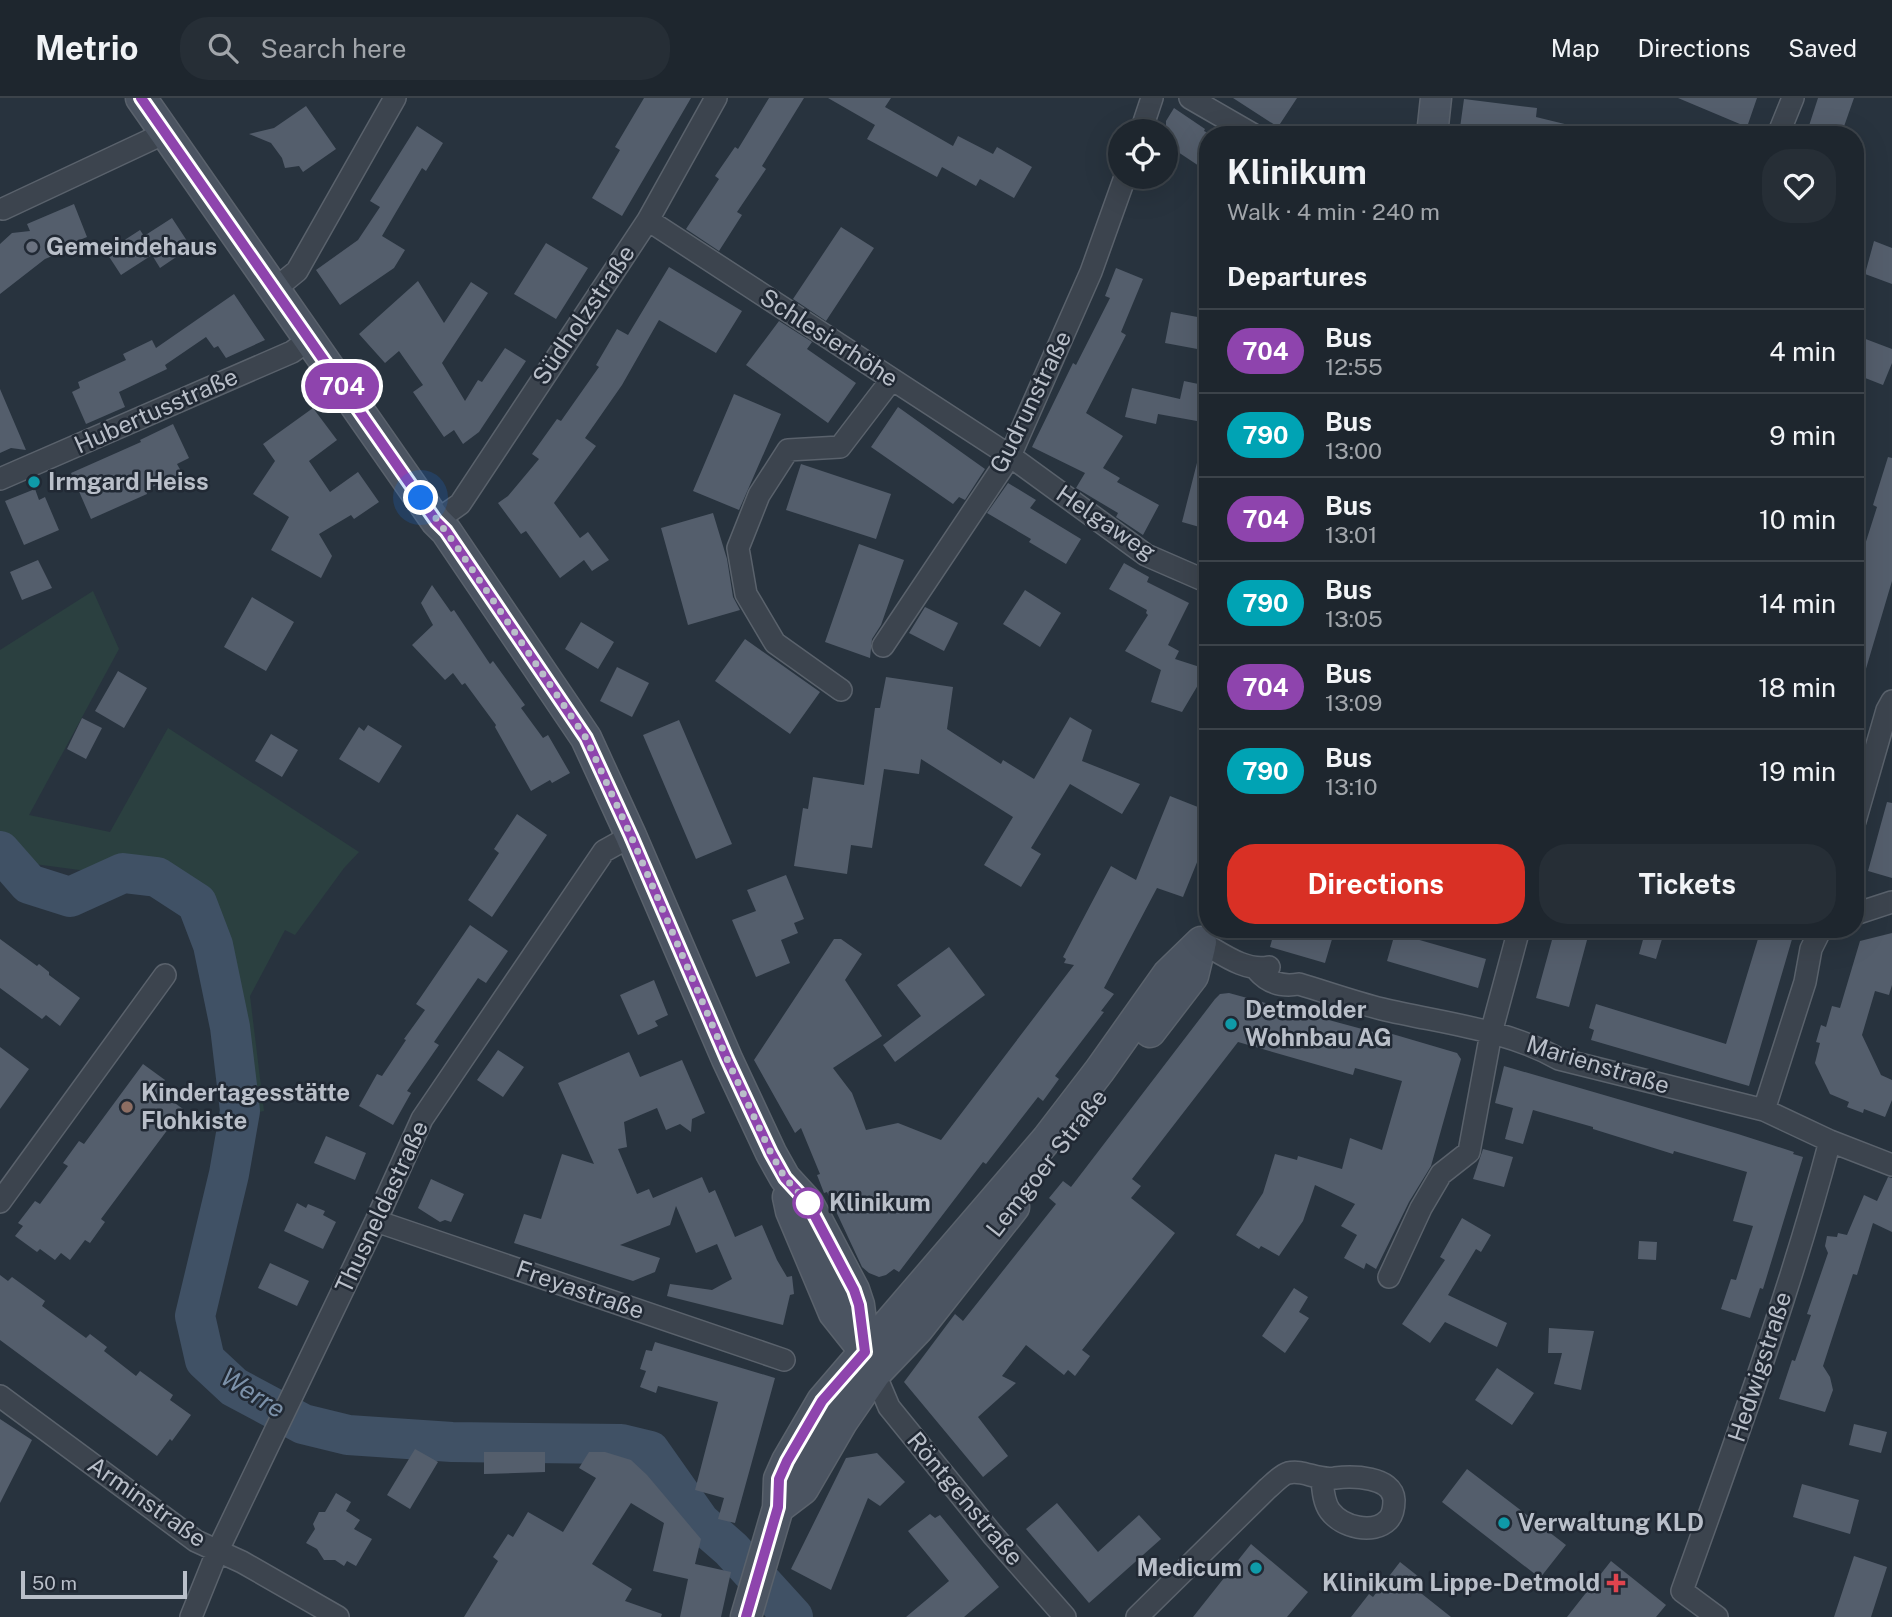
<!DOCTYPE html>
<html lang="en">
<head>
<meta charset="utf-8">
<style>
	:root { --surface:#1e262e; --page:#262e36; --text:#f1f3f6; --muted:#a1a5aa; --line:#3c434a; --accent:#d93025 }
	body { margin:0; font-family:"Public Sans",sans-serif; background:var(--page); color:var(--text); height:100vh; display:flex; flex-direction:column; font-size:26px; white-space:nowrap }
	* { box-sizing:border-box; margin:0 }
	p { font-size:23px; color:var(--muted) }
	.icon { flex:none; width:38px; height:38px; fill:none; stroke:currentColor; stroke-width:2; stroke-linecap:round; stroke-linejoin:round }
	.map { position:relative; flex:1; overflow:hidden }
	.sheet { position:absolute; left:1199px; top:28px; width:665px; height:812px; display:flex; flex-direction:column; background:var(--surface); border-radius:28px; box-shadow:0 7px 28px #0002,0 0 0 2px var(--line) }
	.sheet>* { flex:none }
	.badge { padding:0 14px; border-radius:23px; font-size:24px; line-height:46px }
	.buttons { position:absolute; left:1108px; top:21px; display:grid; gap:14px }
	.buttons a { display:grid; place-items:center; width:70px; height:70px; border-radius:50%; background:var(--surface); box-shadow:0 7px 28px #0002,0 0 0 2px var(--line); font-size:35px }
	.scale { position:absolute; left:21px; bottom:18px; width:166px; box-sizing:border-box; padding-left:7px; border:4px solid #b9bfc9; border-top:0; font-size:19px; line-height:24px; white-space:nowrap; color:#b9bfc9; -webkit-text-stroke:5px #212934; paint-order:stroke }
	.you { position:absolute; width:35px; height:35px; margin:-18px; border:5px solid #fff; border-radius:50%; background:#1a73e8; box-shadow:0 0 0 10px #1a73e833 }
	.map>.badge { position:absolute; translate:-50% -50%; box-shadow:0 0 0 4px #fff }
	h2 { padding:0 28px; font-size:26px; line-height:63px }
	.round { display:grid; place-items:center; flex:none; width:74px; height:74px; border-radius:28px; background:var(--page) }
	.head { display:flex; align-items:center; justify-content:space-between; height:119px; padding:0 28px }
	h1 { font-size:33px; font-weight:700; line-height:52px }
	.primary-button { display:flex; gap:14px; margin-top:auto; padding:14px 28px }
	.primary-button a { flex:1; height:80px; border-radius:28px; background:var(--accent); color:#fff; font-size:28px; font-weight:700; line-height:80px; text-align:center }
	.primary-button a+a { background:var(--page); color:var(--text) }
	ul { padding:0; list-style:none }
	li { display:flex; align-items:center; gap:21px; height:84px; padding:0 28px; border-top:2px solid var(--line) }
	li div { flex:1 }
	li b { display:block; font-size:26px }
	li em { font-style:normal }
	li .badge { min-width:77px; font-weight:700; text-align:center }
	header { display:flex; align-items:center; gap:42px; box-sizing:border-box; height:98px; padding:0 35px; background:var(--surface); border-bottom:2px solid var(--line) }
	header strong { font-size:33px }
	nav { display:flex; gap:38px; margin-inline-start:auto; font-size:24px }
	.search { width:490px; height:63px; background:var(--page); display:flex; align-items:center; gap:18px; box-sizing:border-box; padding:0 24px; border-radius:28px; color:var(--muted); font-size:26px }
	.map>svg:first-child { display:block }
	.green { fill:#2b4040 }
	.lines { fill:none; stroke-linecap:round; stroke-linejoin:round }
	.river { stroke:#405165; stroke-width:40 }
	.building { fill:#545e6c }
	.street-casing { stroke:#5a626c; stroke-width:24 }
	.secondary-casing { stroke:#5a626c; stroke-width:33 }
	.street { stroke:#3c444e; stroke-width:21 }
	.secondary { stroke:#4b5461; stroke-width:30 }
	.line-casing { stroke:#fff; stroke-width:16 }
	.line { stroke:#8e44ad; stroke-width:10 }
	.walk { stroke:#b9bfc9; stroke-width:7; stroke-dasharray:0 12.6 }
	.worship-dot { fill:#6b7280; stroke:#212934; stroke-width:2.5 }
	.culture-dot { fill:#0f9aa8; stroke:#212934; stroke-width:2.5 }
	.education-dot { fill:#8d6e63; stroke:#212934; stroke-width:2.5 }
	.stop-dot { fill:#fff; stroke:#8e44ad; stroke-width:3.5 }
	.health-dot { fill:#e0444e; stroke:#212934; stroke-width:2.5 }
	.labels { text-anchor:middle; stroke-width:5; stroke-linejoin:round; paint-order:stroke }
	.poi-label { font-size:24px; font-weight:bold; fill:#b9bfc9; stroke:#212934; text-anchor:start }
	.street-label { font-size:24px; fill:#b9bfc9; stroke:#212934 }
	.stop-label { font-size:24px; font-weight:bold; fill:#b9bfc9; stroke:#212934; text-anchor:start }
	.water-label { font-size:26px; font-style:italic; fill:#7c91a9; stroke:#212934 }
</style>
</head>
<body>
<header>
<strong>Metrio</strong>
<div class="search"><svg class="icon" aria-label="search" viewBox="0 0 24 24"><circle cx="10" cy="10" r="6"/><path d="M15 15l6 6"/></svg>Search here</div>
<nav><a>Map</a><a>Directions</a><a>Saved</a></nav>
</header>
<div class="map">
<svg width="1892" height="1519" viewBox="0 0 1892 1519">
	<rect width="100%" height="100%" fill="#28333e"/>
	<path class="green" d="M93 493 119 551 29 717 110 734 168 630 359 754 344 770 295 837 285 832 250 898 264 1013 254 1015 224 843 205 800 173 771 155 761 87 773 27 765 0 741V552Z"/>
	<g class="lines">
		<path class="river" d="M0 753 29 786 70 799 123 775 157 779 197 805 213 847 230 929 240 1013 229 1076 195 1218 205 1262 234 1289 303 1326 348 1337 452 1344 621 1346 650 1353 700 1424 731 1451 793 1519"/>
	</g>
	<path class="building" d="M644 0H691L622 118 592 100 620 52 615 49Z
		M769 0H804L762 68 766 71 737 114 742 117 719 153 686 131 719 81 715 78 735 49 738 51Z
		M828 0H891L885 9 953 48 958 38 993 56 997 49 1032 69 1014 100 980 81 976 88 942 69 937 79 867 41 875 27Z
		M1233 0H1297L1278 29Z
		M1678 0H1757L1747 29Z
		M1818 0H1854L1841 37H1806Z
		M1464 1 1537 10 1536 19 1581 30 1580 37H1532L1495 32 1494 37H1459Z
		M306 8 336 51 303 74 299 68 285 70 282 60 271 45 249 36 274 30Z
		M1174 10 1205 31 1204 33 1208 35V74L1166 46V23Z
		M417 28 443 45 426 73 422 70 382 138 405 152 394 170 340 207 316 172 358 142 380 109 370 103Z
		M74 106 87 139 55 152 57 156 45 161 0 196V146L12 135 30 133 27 126Z
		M172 120 191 149 160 170 152 157 121 177 106 154 140 132 144 138Z
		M841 129 874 150 826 223 793 201Z
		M1874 143 1892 150V186L1865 176Z
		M546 145 588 170 556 221 514 196Z
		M669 169 742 213 716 255 659 222 622 287 585 340 596 348 554 405 580 440 588 434 609 462 592 473 584 462 560 480 526 433 521 436 498 405 508 398 539 361 532 356 557 321 561 323 599 269 596 267 617 231 628 237Z
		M1116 170 1143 181 1121 234 1126 237 1086 315 1123 338 1103 370 1120 380 1117 384 1159 407 1143 437 1116 419 1118 415 1076 390 1085 375 1032 349 1073 265 1076 267 1110 200 1105 198Z
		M418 183 444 225 471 184 488 195 442 265 465 303 478 282 482 284 505 250 526 263 479 334 463 346 454 332 444 339 413 294 423 287 399 253 385 265 359 236Z
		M234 196 265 242 226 260 218 248 214 250 206 239 165 267 167 271 119 294 125 309 86 326 72 294 80 290 78 284 126 262 123 256 152 242 156 250Z
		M1171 214 1208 221V253L1165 245Z
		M779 223 812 244 807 251 856 285 828 325 746 267Z
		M1855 237 1892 251V265L1883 287 1855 276Z
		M1184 283 1208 288V325L1158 316 1156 326 1125 319 1132 290 1180 301Z
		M0 291 26 352 11 350 0 355Z
		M734 296 781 316 739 412 693 393Z
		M898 309 985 371 965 402 959 399 953 406 871 349Z
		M313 310 337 342 309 363 330 394 358 374 379 404 354 421 351 417 319 436 332 458 321 480 271 452 289 419 253 396 275 363 263 346Z
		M173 326 189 360 177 366 182 375 146 392 147 396 91 421 71 375 141 344 140 342Z
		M1201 349 1208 350V410L1203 430 1182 424Z
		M1888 359 1892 360V483L1860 591H1855V462L1858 452 1863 453 1877 409 1873 407Z
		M801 366 891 396 876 441 786 412Z
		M1008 385 1036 402 1030 410 1081 441 1066 466 1029 444 1031 441 987 415Z
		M35 391 39 402 45 399 59 432 24 447 5 403Z
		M713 415 727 461 733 499 740 512 688 527 661 430Z
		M859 446 904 462 881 527 872 541 870 560 825 544Z
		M38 462 52 490 22 502 10 474Z
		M1124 465 1149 479 1147 484 1189 505 1168 547 1179 553 1175 561 1203 570 1198 587 1182 614 1151 604 1161 572 1125 553 1148 517 1146 515 1147 512 1109 491Z
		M432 487 451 514 454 512 490 566 493 563 525 607 521 610 543 640 548 637 570 675 552 685 550 682 531 693 495 629 496 627 465 585 462 587 453 575 445 582 412 547 433 527 421 505Z
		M1025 492 1061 515 1040 549 1003 526Z
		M252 499 294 524 266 573 224 549Z
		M925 509 958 525 944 553 909 535Z
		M581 524 614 544 598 571 565 551Z
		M745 541 820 594 790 636 715 583Z
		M617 569 649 585 632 619 600 603Z
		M118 573 147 590 124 630 95 613Z
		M886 579 953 589 947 631 1001 666 1003 662 1034 681 1070 619 1092 632 1082 663 1140 686 1122 716 1070 686 1031 750 1041 756 1021 789 984 767 1013 719 921 661 919 676 884 671 872 750 851 747 847 776 794 768 803 710 808 711 813 679 864 687 875 610H880Z
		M82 620 102 630 86 661 67 651Z
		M679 622 732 746 696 761 643 637Z
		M368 627 402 648 379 685 339 661 359 629 364 633Z
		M271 636 298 652 282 679 255 663Z
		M1170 698 1208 713V737L1183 799 1157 790 1104 890 1114 896 1101 913 1104 914 1055 978 1059 981 1043 1003 1038 999 986 1066 983 1064 899 1174 894 1171 886 1177 879 1179 869 1175 862 1169 827 1094 824 1095 817 1077 820 1076 801 1030 795 1035 754 962 834 841H841L862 856 845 882 882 938 833 970 852 995 866 1032 898 1025 941 1042 1074 867 1064 865 1066 861 1063 859 1111 768 1136 782Z
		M1887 704 1892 705V780L1868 773Z
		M517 716 547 737 492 819 468 802 499 755 494 751Z
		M786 777 804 821 794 825 798 835 781 842 790 865 756 879 732 822 756 813 747 792Z
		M470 827 508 853 486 885 478 880 434 944 439 947 407 993 411 995 393 1027 359 1008 377 976 382 978 406 942 404 941 425 912 416 906Z
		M1275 831H1335L1325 865 1270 849Z
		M1555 831H1590L1569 909 1536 900Z
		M1646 831H1665L1656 861 1639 856Z
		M1761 831H1795L1749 988 1591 942 1594 932 1589 930 1596 906 1726 946Z
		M1395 835 1486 861 1478 890 1387 863Z
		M1892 835V887L1889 897 1875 893 1862 937 1881 977 1892 982V1002L1885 1019 1864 1011 1863 1015 1847 1009 1849 1004 1830 996 1815 965 1820 945 1816 944 1821 927 1826 929 1832 908 1840 910 1860 843Z
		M0 841 37 868 39 866 49 874V877L80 900 60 928 46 917 42 921 0 890Z
		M949 849 985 897 895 964 883 947 921 918 897 887Z
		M654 882 668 917 655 923 658 928 638 937 620 897Z
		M1229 895 1388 938 1389 935 1457 955 1461 961 1431 1068 1409 1104 1376 1171 1366 1165 1364 1171 1344 1160 1357 1137 1341 1128 1355 1106 1315 1087 1303 1123 1279 1158 1261 1148 1259 1151 1236 1137 1263 1095 1275 1056 1297 1062 1298 1058 1342 1071 1350 1040 1382 1052 1402 983 1355 970 1353 977 1238 944 1132 1081 1141 1088 1131 1100 1175 1135 1082 1252 1090 1258 1075 1278 1068 1272 1064 1277 1026 1247 1002 1278 1016 1285 978 1319 1008 1358 983 1379 904 1284 955 1216 963 1223 1056 1106 1049 1100 1063 1083 1071 1089 1215 901 1220 896Z
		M0 949 29 971 0 1011Z
		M498 952 524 969 503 999 477 982Z
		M629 954 640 979 682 962 705 1015 692 1021 691 1034 680 1026 666 1032 657 1010 624 1024 627 1049 618 1051 637 1096 649 1091 653 1100 702 1079 709 1095 715 1092 735 1139 762 1127 777 1162 787 1179 792 1178 794 1196 790 1197 783 1227 667 1198 670 1186 712 1192 732 1181 717 1146 696 1155 676 1108 670 1127 620 1147 660 1160 655 1174 633 1183 514 1145 524 1116 541 1121 562 1056 594 1066 558 985Z
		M143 966 165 982 162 986 177 996 172 1003 183 1011 101 1121 105 1124 90 1145 85 1142 70 1162 61 1155 55 1162 40 1151 37 1154 15 1138 23 1128 18 1125 35 1103 40 1106 68 1068 63 1065 79 1043 84 1046Z
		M1504 968 1738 1036 1794 1054 1793 1056 1803 1059 1763 1191 1760 1190 1750 1220 1721 1211 1731 1181 1736 1182 1753 1128 1733 1123 1747 1074 1674 1053 1673 1056 1593 1031V1029L1533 1012 1523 1046 1505 1041 1513 1010 1495 1005Z
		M326 1038 366 1055 355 1082 314 1065Z
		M1483 1051 1513 1059 1504 1089 1473 1081Z
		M1888 1079 1892 1080V1134L1873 1125 1857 1177 1853 1176 1823 1268 1830 1279 1833 1292 1825 1314 1779 1301 1792 1262 1795 1263 1811 1217 1807 1216 1828 1155 1825 1148 1827 1138 1837 1139 1838 1135 1847 1137 1864 1097 1877 1103Z
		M431 1081 464 1096 451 1124 445 1122 440 1124 418 1110Z
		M297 1105 306 1110 308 1106 325 1113 323 1117 336 1124 323 1151 284 1133Z
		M1462 1120 1491 1137 1481 1154 1476 1151 1448 1197 1507 1225 1497 1249 1445 1224 1430 1245 1402 1226 1445 1162 1440 1159Z
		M1639 1143 1657 1144 1656 1162 1638 1161Z
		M270 1165 309 1183 297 1208 258 1190Z
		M0 1177 8 1183 12 1179 45 1203 42 1208 86 1240 90 1236 107 1249 104 1253 136 1278 140 1273 173 1297 170 1302 191 1317 172 1343 170 1341 157 1358 0 1242Z
		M1294 1190 1308 1199 1299 1214 1309 1220 1285 1255 1262 1238Z
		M1549 1230 1594 1233 1581 1292 1554 1286 1562 1255H1548Z
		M655 1244 775 1280 735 1425 718 1421 724 1400 695 1392 718 1304 658 1288 656 1295 640 1289 646 1273 640 1271 646 1252 652 1253Z
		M1497 1270 1534 1295 1512 1327 1475 1302Z
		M0 1321 32 1342 0 1405Z
		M1854 1326 1887 1334 1881 1355 1849 1347Z
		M415 1351 438 1364 410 1411 387 1397Z
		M484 1354H545V1374L484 1376Z
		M589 1354H605L631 1362 647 1377 701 1441 695 1466 731 1474 721 1519H680L688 1481 653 1473 664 1425 631 1405 592 1466 632 1491 625 1503 662 1516 661 1519H464L498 1463 493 1459 508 1436 513 1439 528 1414 563 1434 596 1380 579 1370Z
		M877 1355 905 1384 880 1408 868 1400 831 1492 791 1471 846 1360Z
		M1467 1371 1566 1447 1540 1480 1442 1404Z
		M1802 1386 1859 1402 1850 1436 1793 1419Z
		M336 1395 351 1404 346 1413 360 1422 354 1431 372 1441 356 1468 347 1463 344 1468 335 1462H324L317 1451 306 1445 315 1431 313 1426 319 1414H325Z
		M1057 1405 1098 1454 1139 1417 1161 1441 1089 1505 1026 1431Z
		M930 1416 935 1420 940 1417 999 1489 964 1519H906L949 1483 908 1433Z
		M1251 1446 1308 1494 1287 1519H1193Z
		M1854 1458 1887 1469 1871 1519H1834Z
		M1611 1463 1666 1507 1656 1519H1567Z
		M1400 1464 1419 1479 1412 1488 1451 1519H1351L1369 1496 1373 1499Z"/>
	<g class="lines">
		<g class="street-casing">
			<path id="street" d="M1190 0 1254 37
				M1141 33 1152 0
				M1778 37 1793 0
				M3 111 165 35
				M648 122 1010 358 1146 457 1208 484
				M275 191 297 173 395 0
				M0 381 292 254 310 241
				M436 423 460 406 648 122 716 0
				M883 548 1010 358 1091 174 1125 79
				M841 592 775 545 746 496 738 450 759 397 788 352 840 349 892 281
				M1855 723 1887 612 1892 603
				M1855 816 1892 804
				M1201 844C1221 855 1245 874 1269 869
				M1257 872C1268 885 1282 889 1299 886 1326 894 1354 904 1382 911 1441 925 1506 931 1559 961L1764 1012 1830 1043 1892 1067
				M1764 1012 1805 884 1811 851 1821 831
				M0 1104 165 877
				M376 1123 784 1262
				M1389 1179 1421 1110 1441 1076 1469 1054 1491 935 1519 831
				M875 1276 889 1309 992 1436 1065 1519
				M0 1298 196 1443 242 1464 338 1519
				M191 1519 218 1452 376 1123 422 1021 604 753 631 738
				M1137 1519 1267 1391C1273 1386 1281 1377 1288 1375 1304 1371 1316 1383 1335 1380 1352 1378 1393 1378 1394 1402 1394 1408 1393 1417 1388 1422 1373 1437 1342 1429 1330 1413 1324 1405 1323 1393 1322 1383
				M1717 1519 1682 1493C1735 1344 1790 1195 1830 1043"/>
		</g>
		<g class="secondary-casing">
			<path id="secondary" d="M141 0 436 423 446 433 586 640 631 738 727 961 771 1055 785 1080 808 1105 854 1192 859 1207 865 1254
				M1432 37 1436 0
				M1150 934 1193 878 1200 849
				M788 1099 791 1113 834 1215 865 1254
				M778 1410 803 1391 842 1324 875 1276 918 1231 1014 1109
				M746 1519 778 1410 779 1381 787 1363 822 1303 1047 1041 1100 972 1168 876 1201 844"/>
		</g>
		<use href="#street" class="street"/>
		<use href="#secondary" class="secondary"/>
	</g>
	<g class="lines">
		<g class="line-casing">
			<path id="line" d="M141 0 436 423 446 433 586 640 631 738 727 961 771 1055 785 1080 808 1105 854 1192 859 1207 865 1254 822 1303 787 1363 779 1381 778 1409 746 1519"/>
		</g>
		<use href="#line" class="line"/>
		<path class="walk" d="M421 400 455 446 586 640 631 738 727 961 771 1055 785 1080 808 1105"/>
	</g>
	<circle class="worship-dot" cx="32" cy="149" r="7"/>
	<g class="culture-dot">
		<circle cx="34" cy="384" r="7"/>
		<circle cx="1231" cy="926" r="7"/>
		<circle cx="1504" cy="1425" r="7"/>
		<circle cx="1256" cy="1470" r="7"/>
	</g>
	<circle class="education-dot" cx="127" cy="1009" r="7"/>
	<circle class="stop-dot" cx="808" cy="1105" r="14"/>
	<path class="health-dot" d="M1612.5 1474.5h7v7h7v7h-7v7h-7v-7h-7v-7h7z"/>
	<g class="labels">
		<g class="poi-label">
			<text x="46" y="157">Gemeindehaus</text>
			<text x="48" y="392">Irmgard Heiss</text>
			<text x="1245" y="920">Detmolder<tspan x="1245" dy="28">Wohnbau AG</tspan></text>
			<text x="141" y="1003">Kindertagesstätte<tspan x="141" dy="28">Flohkiste</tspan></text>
			<text x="1518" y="1433">Verwaltung KLD</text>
			<text x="1242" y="1478" text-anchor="end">Medicum</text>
			<text x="1600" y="1493" text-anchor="end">Klinikum Lippe-Detmold</text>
		</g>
		<g class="street-label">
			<text transform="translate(584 217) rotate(-56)" y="8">Südholzstraße</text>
			<text transform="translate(829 240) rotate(33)" y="8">Schlesierhöhe</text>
			<text transform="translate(1031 304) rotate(-64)" y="8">Gudrunstraße</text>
			<text transform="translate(156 313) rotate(-24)" y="8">Hubertusstraße</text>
			<text transform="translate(1106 425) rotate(34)" y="8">Helgaweg</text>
			<text transform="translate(1598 967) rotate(17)" y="8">Marienstraße</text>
			<text transform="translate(1047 1065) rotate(-52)" y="8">Lemgoer Straße</text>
			<text transform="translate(382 1109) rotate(-65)" y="8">Thusneldastraße</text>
			<text transform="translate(580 1192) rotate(19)" y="8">Freyastraße</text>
			<text transform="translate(1760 1269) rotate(-72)" y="8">Hedwigstraße</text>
			<text transform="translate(965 1401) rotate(50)" y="8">Röntgenstraße</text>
			<text transform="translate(147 1404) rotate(35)" y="8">Arminstraße</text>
		</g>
		<g class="stop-label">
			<text x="829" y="1113">Klinikum</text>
		</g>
		<g class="water-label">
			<text transform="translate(253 1295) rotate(32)" y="9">Werre</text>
		</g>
	</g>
</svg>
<div class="buttons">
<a><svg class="icon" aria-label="locate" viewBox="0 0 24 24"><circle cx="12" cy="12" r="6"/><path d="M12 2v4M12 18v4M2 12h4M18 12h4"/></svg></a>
</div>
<div class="scale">50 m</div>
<div class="you" style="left:421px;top:400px"></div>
<b class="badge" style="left:342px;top:288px;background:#8e44ad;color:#fff">704</b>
<section class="sheet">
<div class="head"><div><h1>Klinikum</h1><p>Walk · 4 min · 240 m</p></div><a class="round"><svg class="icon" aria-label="heart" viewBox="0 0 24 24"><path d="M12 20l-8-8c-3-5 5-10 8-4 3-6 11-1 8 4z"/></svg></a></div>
<h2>Departures</h2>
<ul>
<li><span class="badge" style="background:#8e44ad;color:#fff">704</span><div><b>Bus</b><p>12:55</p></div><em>4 min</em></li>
<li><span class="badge" style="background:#00a3b4;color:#fff">790</span><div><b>Bus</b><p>13:00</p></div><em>9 min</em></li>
<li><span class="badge" style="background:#8e44ad;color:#fff">704</span><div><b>Bus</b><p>13:01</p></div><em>10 min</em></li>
<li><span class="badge" style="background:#00a3b4;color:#fff">790</span><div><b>Bus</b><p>13:05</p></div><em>14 min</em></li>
<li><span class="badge" style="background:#8e44ad;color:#fff">704</span><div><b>Bus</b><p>13:09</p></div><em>18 min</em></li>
<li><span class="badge" style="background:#00a3b4;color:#fff">790</span><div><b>Bus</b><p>13:10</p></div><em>19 min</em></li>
</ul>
<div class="primary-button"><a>Directions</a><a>Tickets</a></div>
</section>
</div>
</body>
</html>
